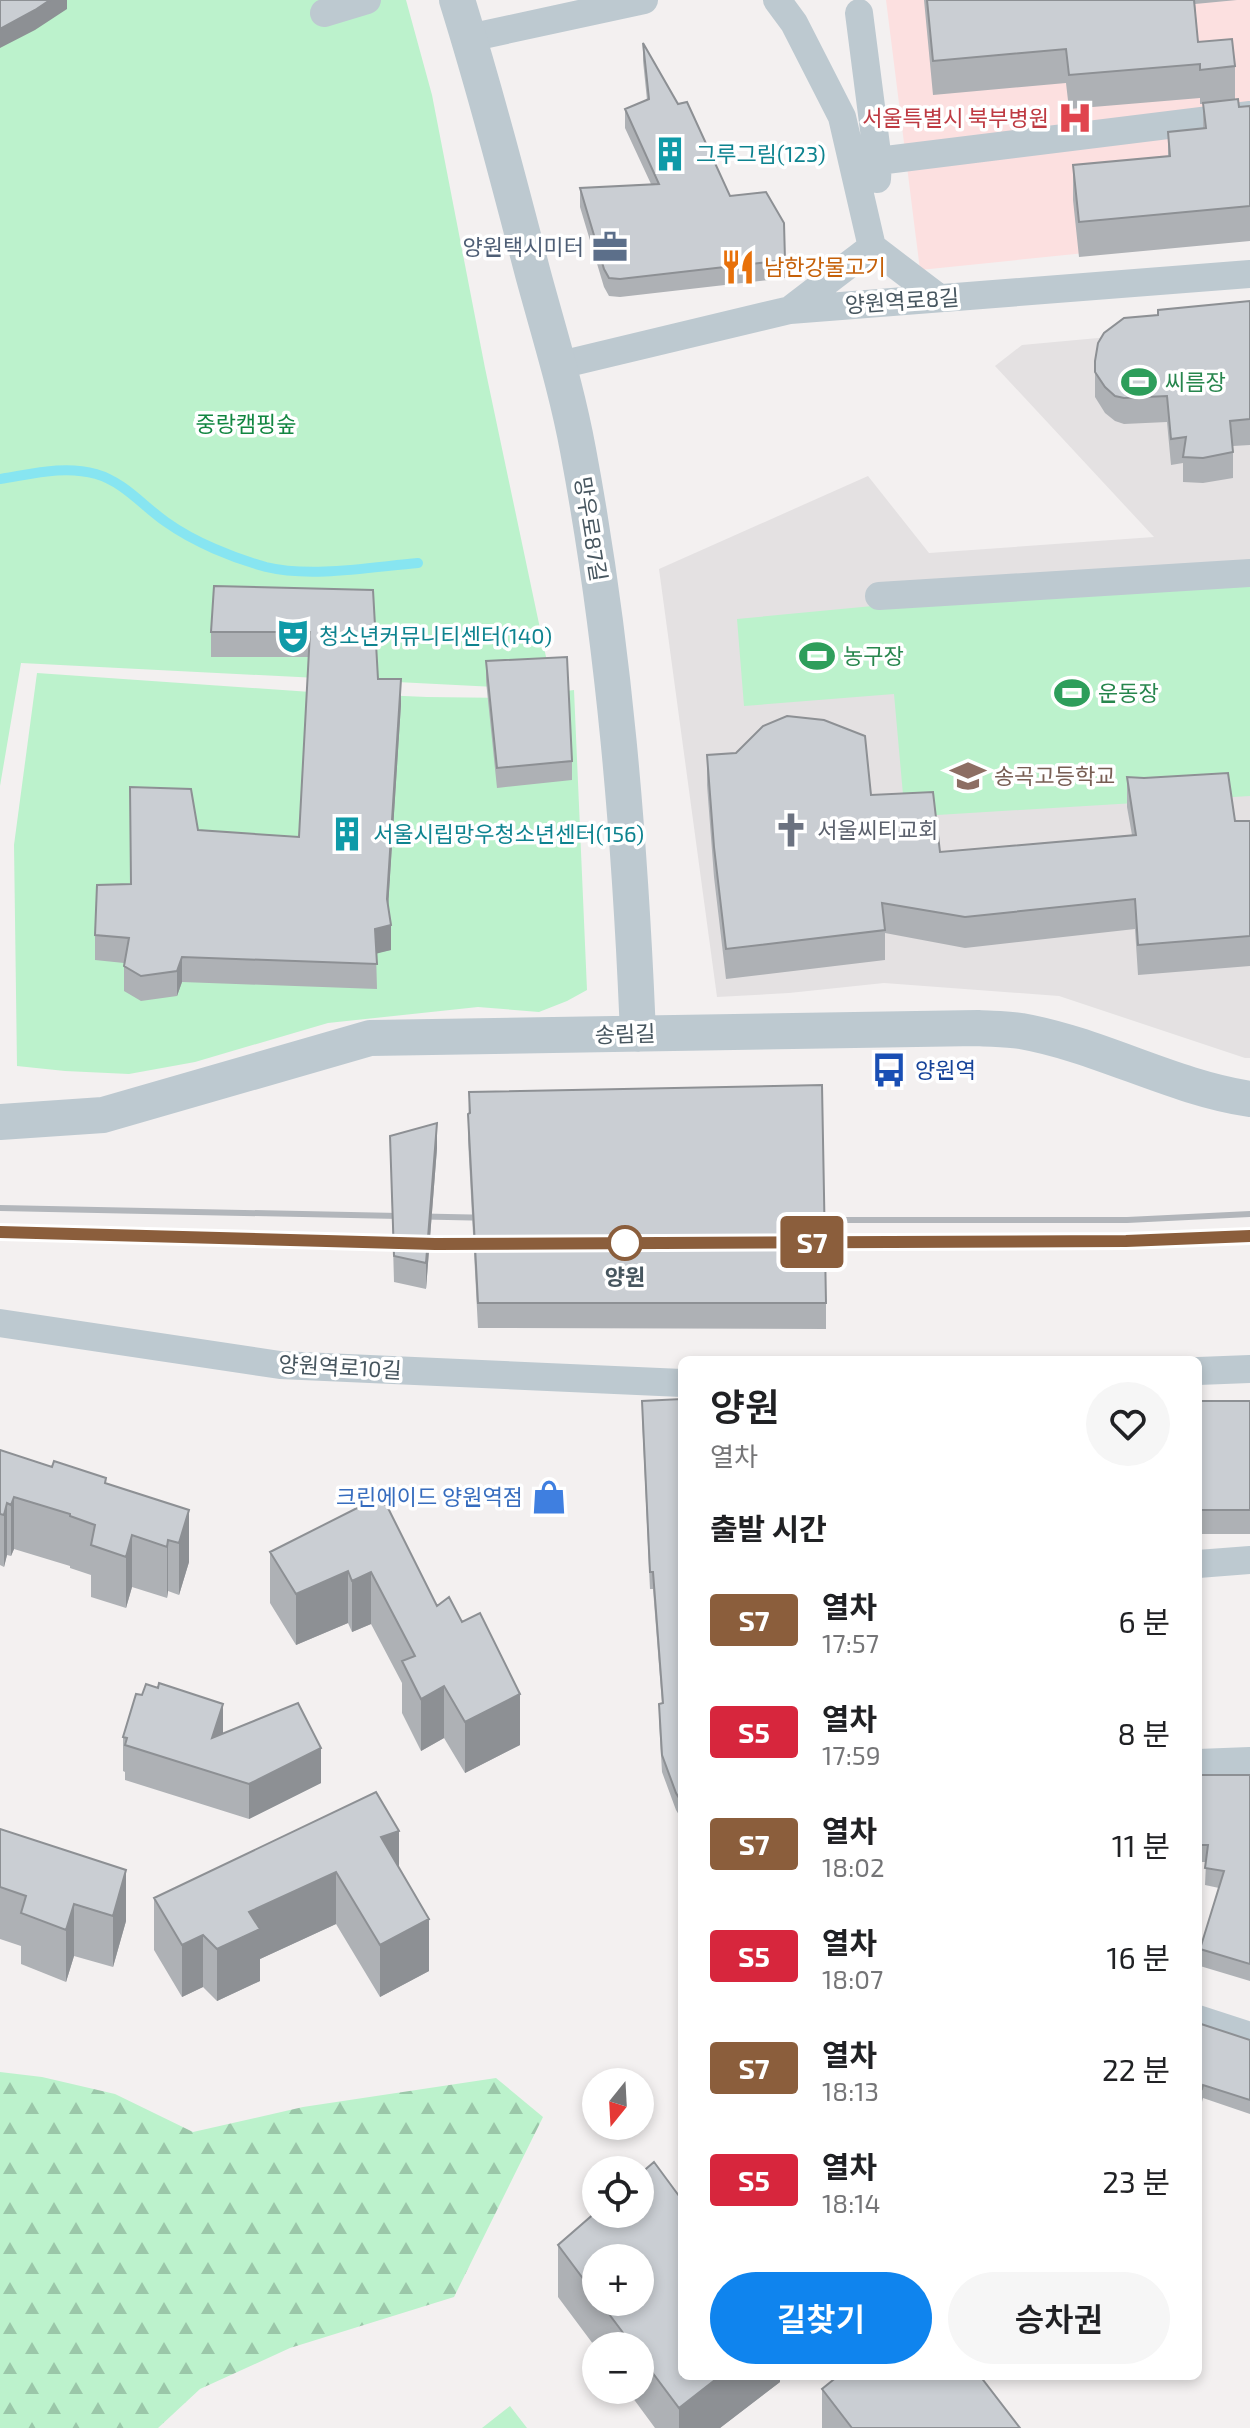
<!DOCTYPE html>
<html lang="ko">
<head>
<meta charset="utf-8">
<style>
	:root { --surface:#fff; --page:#f6f6f6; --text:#202124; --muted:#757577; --accent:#0f84ee }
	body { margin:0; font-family:"Exo 2","Noto Sans KR",sans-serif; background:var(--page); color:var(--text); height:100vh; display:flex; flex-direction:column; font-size:30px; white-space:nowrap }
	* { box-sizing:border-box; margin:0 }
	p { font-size:26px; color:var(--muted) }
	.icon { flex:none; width:44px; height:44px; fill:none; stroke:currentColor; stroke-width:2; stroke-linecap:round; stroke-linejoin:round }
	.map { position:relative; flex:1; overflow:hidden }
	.sheet { position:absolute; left:678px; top:1356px; width:524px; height:1024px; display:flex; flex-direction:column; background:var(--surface); border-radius:12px; box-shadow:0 4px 12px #0003 }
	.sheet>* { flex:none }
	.badge { padding:0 16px; border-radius:6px; font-size:28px; line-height:52px }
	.needle { width:52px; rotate:198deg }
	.buttons { position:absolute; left:582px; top:2068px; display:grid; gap:16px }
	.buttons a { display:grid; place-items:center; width:72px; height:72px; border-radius:50%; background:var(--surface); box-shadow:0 4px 12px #0003; font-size:40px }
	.map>.badge { position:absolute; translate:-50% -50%; box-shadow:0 0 0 4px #fff }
	h2 { padding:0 32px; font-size:30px; line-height:72px }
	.round { display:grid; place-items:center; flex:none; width:84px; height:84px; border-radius:42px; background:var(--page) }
	.head { display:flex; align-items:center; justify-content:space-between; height:136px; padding:0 32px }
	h1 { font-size:38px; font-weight:600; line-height:60px }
	.button { display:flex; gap:16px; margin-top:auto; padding:16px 32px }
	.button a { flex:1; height:92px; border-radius:48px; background:var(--accent); color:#fff; font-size:32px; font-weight:600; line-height:92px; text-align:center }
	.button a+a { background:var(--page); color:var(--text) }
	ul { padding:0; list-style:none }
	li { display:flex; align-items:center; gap:24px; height:112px; padding:0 32px }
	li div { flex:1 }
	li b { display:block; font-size:30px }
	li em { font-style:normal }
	li .badge { min-width:88px; font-weight:700; text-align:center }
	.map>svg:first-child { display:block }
	.education { fill:#e4e1e2 }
	.medical { fill:#fce0e0 }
	.forest { fill:url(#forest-firs) }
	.park { fill:#bcf2cc }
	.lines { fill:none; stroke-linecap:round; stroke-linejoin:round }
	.stream { stroke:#87e5f1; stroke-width:10 }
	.minor { stroke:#bdc9d0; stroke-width:28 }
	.tertiary { stroke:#bdc9d0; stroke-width:36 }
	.rail { stroke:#b2b6bb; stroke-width:6 }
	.wall { fill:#aeb1b5; fill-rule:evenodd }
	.shaded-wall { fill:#8d9094 }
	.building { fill:#caced3; stroke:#8d9094; stroke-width:2 }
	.line-casing { stroke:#fff; stroke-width:18 }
	.line { stroke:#8b5e3c; stroke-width:12 }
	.stop-dot { fill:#fff; stroke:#8b5e3c; stroke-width:4 }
	.labels { text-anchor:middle; stroke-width:7; stroke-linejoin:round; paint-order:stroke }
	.health-label { font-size:22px; fill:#be3a42; stroke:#fff; text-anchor:end }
	.culture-label { font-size:22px; fill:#0d838f; stroke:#fff; text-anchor:start }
	.service-label { font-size:22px; fill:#4e5e75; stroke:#fff; text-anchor:end }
	.food-label { font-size:22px; fill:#c56008; stroke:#fff; text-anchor:start }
	.street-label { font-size:22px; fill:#47565f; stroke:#fff }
	.leisure-label { font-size:22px; fill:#27864d; stroke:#fff; text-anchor:start }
	.park-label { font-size:22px; fill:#128641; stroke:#fff }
	.education-label { font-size:22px; fill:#785e54; stroke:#fff; text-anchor:start }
	.worship-label { font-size:22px; fill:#5b616d; stroke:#fff; text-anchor:start }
	.transit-label { font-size:22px; fill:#164399; stroke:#fff; text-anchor:start }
	.stop-label { font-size:22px; font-weight:bold; fill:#47565f; stroke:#fff }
	.shop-label { font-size:22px; fill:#366cbe; stroke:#fff; text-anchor:end }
</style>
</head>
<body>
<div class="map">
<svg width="1250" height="2428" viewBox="0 0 1250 2428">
	<defs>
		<pattern id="forest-firs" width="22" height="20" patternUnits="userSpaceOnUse" patternTransform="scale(2)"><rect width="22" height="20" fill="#bcf2cc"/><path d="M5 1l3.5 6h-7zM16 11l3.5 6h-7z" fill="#9bc7a9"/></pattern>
	</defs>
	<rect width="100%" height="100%" fill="#f3f0f0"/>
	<path class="education" d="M1250 324V1058H1245L1059 996 884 983 789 993 717 997 659 569 868 476 929 553 1154 537 995 366 1022 345Z"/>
	<path class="medical" d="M886 0H1250V236L920 270Z"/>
	<path class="forest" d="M0 2072 42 2077 115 2094 193 2132 303 2107 496 2078 543 2117 454 2297 290 2348 200 2389 158 2428H0Z"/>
	<path class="park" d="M0 0H406L432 95 485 368 553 690 21 663 0 786Z
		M1250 570V796L905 817 894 694 744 706 737 619Z
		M37 673 311 692 427 697 513 698 574 690 587 990 567 1001 539 1012 478 1007 328 1023 195 1062 129 1074 65 1071 17 1066 14 845Z
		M510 2406 527 2428H482Z"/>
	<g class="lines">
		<path class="stream" d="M0 479C32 474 64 465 96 474 124 482 143 506 166 522 194 542 233 558 266 567 311 578 372 567 418 563"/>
		<path class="minor" d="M777 0 794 23 842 117 872 247
			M324 13 367 0
			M859 13 878 161 877 179
			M469 38 644 0
			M878 161 1250 115
			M791 309 872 247 939 298
			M560 365 790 310 1250 274
			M879 596 1250 573
			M0 1323 280 1365 682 1383
			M1198 1371 1250 1369
			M1198 1564 1250 1560
			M1198 1763 1250 1761
			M1198 2019 1250 2036"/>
		<path class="tertiary" d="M457 0C485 90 509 182 533 274 549 333 567 390 578 450 614 642 630 838 638 1034
			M0 1122 103 1115 370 1038 978 1028C992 1029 1007 1029 1021 1031 1100 1045 1171 1087 1250 1099"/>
		<path class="rail" d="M0 1208 496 1218
			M804 1220H1127L1250 1214
			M0 1232 494 1243
			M802 1242 1126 1241 1250 1236"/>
	</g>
	<path class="wall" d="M924 0H1237L1195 4 1198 42 1235 66V99L1239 107 1250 106V241L1079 257 1073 200V165L1168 156V132L1203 129V104H1200V98L1069 109 1066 83 933 95Z
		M643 43 730 196 784 223 785 278 620 297 609 296 604 287 580 207V188L651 184 625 128V109L647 100 643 61Z
		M1250 301V445L1233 446V478L1203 483 1183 482V463L1171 465 1167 422 1124 424 1115 421 1105 413 1095 397V361L1158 315Z
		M373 590 378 679 401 704 388 906 391 950 376 953 377 989 182 982 177 996 141 1001 124 991V963L95 960V935L131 884 198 830 299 837 309 657H211V632Z
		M486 661 572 761V780L497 788 486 681Z
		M707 755 871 795 940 852 1132 835 1127 807V777L1235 821H1250V966L1138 975 1135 929 965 948 885 933V960L726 979 714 877 707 785Z
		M469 1092 826 1303V1329L478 1328 468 1140Z
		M390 1136 437 1148 426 1289 394 1282Z
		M682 1399V1820L676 1810 662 1772 659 1721V1704H662L653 1589H650L642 1418V1401Z
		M1198 1401H1250V1534H1198Z
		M0 1450 189 1510V1562L179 1595 168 1591 167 1598 132 1587 126 1608 91 1597V1575L70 1568V1566L14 1549 11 1556 7 1555 4 1567 0 1565Z
		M375 1499 437 1606 520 1745 465 1773 444 1738 421 1751 402 1713V1683L371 1624 352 1632 348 1623 296 1645 270 1603V1552Z
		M142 1695 223 1733 321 1783 249 1819 125 1780V1772L123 1771V1737Z
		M1198 1773 1200 1775H1250V1981L1200 1966V1949L1219 1888 1205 1885 1206 1862H1198Z
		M376 1792 399 1868 429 1971 380 1997 336 1924 260 1959V1981L217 2001 203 1987 182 1997 154 1950V1898Z
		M0 1829 126 1921 113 1967 74 1956 66 1982 21 1964V1946L0 1939Z
		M1198 2023 1250 2040V2114L1203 2098 1202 2102 1198 2101Z
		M654 2162 682 2200V2376H780V2382L720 2428H655L627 2390H640V2346H596V2348L558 2297V2245L596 2212V2214H640V2174ZM596 2258H640V2302H596Z
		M822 2389 1020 2428H822Z"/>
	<path class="shaded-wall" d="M50 0H67V9L35 30 0 48V29Z
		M401 679V704L387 924V899Z
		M391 925V950L375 954V929Z
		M182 957V982L177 996V971Z
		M437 1123V1148L426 1289V1263Z
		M14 1497V1549L11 1556V1505Z
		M7 1503V1555L4 1567V1515Z
		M189 1510V1562L179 1595V1543Z
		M132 1535V1587L126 1608V1557Z
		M168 1540V1591L167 1598V1547Z
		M348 1571V1623L296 1645V1594Z
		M371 1572V1624L352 1632V1581Z
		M444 1686V1738L421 1751V1699Z
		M520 1694V1745L465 1773V1722Z
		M223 1704V1739L212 1738Z
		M321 1748V1783L249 1819V1784Z
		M399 1831V1883L381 1837Z
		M126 1870V1921L113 1967V1916Z
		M336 1872V1924L260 1959V1981L217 2001V1949L249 1912Z
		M74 1904V1956L66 1982V1930Z
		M429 1919V1971L380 1997V1945Z
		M203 1935V1987L182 1997V1945Z
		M720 2376H780V2382L720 2428H679V2408Z"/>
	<path class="building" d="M0 0H50L35 10 0 29Z
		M927 0H1194L1198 42 1232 39 1235 66 1200 70V64L1069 75 1066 49 933 61Z
		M643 43 678 104 687 102 730 196 766 192 784 223 785 260 620 279 609 278 604 269 580 188 659 184 625 109 649 99Z
		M1238 99 1239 107 1250 106V206L1079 222 1073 165 1170 156 1168 132 1206 128 1203 103Z
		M1250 301V419L1230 421 1233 452 1203 458 1183 457 1186 437 1171 439 1167 396 1124 398 1115 396 1105 387 1095 372V361L1098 343 1104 333 1124 318 1158 315V310Z
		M214 586 373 590 378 679H401L387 899 391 925 375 929 377 964 182 957 177 971 141 976 124 966 129 938 95 935 97 885 131 884 130 787 191 789 198 830 299 837 310 632H211Z
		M567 657 572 761 497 768 486 661Z
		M787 716 824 720 865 736 871 795 933 792 940 852 1136 835 1127 777 1144 778 1228 773 1235 821H1250V936L1138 945 1135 899 965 917 882 903 885 930 726 949 714 847 707 755 736 753 763 726Z
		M822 1085 826 1303H478L468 1114 470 1113 469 1092Z
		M437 1123 426 1263 394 1256 390 1136Z
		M682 1399V1803L676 1793 662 1755 659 1704 663 1703 653 1572H650L642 1401Z
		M1198 1401H1250V1510H1198Z
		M0 1450 52 1467 54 1461 106 1478 105 1483 189 1510 179 1543 168 1540 167 1547 132 1535 126 1557 91 1545 95 1525 70 1516V1514L14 1497 11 1505 7 1503 4 1515 0 1514Z
		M375 1499 387 1506 437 1606 449 1597 462 1622 480 1613 520 1694 465 1722 444 1686 421 1699 402 1661 415 1656 371 1572 352 1581 348 1571 296 1594 270 1552Z
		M159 1683 223 1704 212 1738 298 1703 321 1748 249 1784 125 1745 127 1738 123 1737 136 1694 142 1695 146 1684 158 1688Z
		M1198 1773H1200V1775H1250V1964L1200 1949 1224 1871 1205 1868 1208 1845H1198Z
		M376 1792 399 1831 381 1837 429 1919 380 1945 336 1872 249 1912 260 1929 217 1949 203 1935 182 1945 154 1898Z
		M0 1829 126 1870 113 1916 74 1904 66 1930 21 1913 26 1896 0 1887Z
		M1198 2023 1250 2040V2100L1203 2085 1202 2089 1198 2088Z
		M654 2162 682 2200V2376H720L679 2408 640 2356V2346H633L600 2302H640V2258H596V2296L558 2245 596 2212V2214H640V2174Z
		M838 2376H980L1020 2428H852L822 2389Z"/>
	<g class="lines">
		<g class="line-casing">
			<path id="line" d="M0 1232 435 1244 1126 1241 1250 1236"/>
		</g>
		<use href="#line" class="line"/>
	</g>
	<defs>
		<g id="hospital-bare" transform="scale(2.76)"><path d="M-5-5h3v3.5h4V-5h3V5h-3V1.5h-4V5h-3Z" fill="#e0444e" stroke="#fff" stroke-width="2.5" paint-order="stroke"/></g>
		<g id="building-bare" transform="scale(2.76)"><path d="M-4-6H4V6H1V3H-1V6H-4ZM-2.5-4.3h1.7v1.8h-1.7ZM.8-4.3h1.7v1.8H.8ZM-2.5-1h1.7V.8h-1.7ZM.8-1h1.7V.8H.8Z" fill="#0f9aa8" stroke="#fff" stroke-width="2.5" paint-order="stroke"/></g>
		<g id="office-bare" transform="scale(2.76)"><path d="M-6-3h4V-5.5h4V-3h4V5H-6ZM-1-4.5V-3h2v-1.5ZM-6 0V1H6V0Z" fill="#5c6f8a" stroke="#fff" stroke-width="2.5" paint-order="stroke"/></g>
		<g id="restaurant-bare" transform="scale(2.76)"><path d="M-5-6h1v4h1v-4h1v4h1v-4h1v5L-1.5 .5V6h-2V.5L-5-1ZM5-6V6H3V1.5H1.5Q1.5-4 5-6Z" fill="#e8710a" stroke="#fff" stroke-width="2.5" paint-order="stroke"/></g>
		<g id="stadium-bare" transform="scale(2.76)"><path d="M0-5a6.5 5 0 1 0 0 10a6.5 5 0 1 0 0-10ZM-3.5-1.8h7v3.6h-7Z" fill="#2e9e5b" stroke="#fff" stroke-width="2.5" paint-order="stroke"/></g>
		<g id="theatre-bare" transform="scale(2.76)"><path d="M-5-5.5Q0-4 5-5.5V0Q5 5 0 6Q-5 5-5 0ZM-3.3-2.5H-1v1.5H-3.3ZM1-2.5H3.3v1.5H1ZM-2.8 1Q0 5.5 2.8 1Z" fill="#0f9aa8" stroke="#fff" stroke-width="2.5" paint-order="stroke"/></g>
		<g id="school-bare" transform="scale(2.76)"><path d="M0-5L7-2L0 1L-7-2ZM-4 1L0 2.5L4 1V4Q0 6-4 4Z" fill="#8d6e63" stroke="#fff" stroke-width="2.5" paint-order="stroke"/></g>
		<g id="church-bare" transform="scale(2.76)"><path d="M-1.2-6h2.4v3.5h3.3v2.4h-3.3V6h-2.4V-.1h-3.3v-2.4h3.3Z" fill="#6b7280" stroke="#fff" stroke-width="2.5" paint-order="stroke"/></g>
		<g id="bus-bare" transform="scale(2.76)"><path d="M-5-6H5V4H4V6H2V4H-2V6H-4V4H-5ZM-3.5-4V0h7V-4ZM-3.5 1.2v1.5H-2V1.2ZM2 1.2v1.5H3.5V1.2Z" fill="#1a4fb4" stroke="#fff" stroke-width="2.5" paint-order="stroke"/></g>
		<g id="shop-bare" transform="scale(2.76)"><path d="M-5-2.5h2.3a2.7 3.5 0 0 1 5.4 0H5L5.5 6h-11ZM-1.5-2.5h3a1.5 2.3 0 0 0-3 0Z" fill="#3f7fe0" stroke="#fff" stroke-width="2.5" paint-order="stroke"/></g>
	</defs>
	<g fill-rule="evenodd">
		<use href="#hospital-bare" x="1075" y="118"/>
		<use href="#building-bare" x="670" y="154"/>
		<use href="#office-bare" x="610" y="247"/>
		<use href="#restaurant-bare" x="738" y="267"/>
		<use href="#stadium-bare" x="1139" y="382"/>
		<use href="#theatre-bare" x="293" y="636"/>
		<use href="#stadium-bare" x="817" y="656"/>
		<use href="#stadium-bare" x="1072" y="693"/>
		<use href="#school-bare" x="968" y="776"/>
		<use href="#church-bare" x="791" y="830"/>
		<use href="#building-bare" x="347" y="834"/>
		<use href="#bus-bare" x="889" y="1070"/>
		<use href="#shop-bare" x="549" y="1497"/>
	</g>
	<circle class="stop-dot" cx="625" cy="1243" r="16"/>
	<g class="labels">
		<g class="health-label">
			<text x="1049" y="126">서울특별시 북부병원</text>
		</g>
		<g class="culture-label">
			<text x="696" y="162">그루그림(123)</text>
			<text x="319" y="644">청소년커뮤니티센터(140)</text>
			<text x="373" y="842">서울시립망우청소년센터(156)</text>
		</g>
		<g class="service-label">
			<text x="584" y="255">양원택시미터</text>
		</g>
		<g class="food-label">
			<text x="764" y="275">남한강물고기</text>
		</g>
		<g class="street-label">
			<text transform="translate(902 301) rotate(-4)" y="8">양원역로8길</text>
			<text transform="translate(591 529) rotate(81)" y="8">망우로87길</text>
			<text transform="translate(625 1034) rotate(-2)" y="8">송림길</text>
			<text transform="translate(340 1367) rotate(3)" y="8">양원역로10길</text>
		</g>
		<g class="leisure-label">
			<text x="1165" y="390">씨름장</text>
			<text x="843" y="664">농구장</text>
			<text x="1098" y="701">운동장</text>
		</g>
		<g class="park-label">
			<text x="246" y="432">중랑캠핑숲</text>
		</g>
		<g class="education-label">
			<text x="994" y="784">송곡고등학교</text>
		</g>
		<g class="worship-label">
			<text x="817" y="838">서울씨티교회</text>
		</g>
		<g class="transit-label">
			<text x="915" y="1078">양원역</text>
		</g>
		<g class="stop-label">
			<text x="625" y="1285">양원</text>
		</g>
		<g class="shop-label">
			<text x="523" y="1505">크린에이드 양원역점</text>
		</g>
	</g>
</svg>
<div class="buttons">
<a><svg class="needle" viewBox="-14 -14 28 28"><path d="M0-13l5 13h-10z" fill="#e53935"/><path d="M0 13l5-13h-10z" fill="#757577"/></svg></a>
<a><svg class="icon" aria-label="locate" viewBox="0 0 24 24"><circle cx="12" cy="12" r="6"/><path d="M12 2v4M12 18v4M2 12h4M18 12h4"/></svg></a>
<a>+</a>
<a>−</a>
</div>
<b class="badge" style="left:812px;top:1242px;background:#8b5e3c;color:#fff">S7</b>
<section class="sheet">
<div class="head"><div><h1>양원</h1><p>열차</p></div><a class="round"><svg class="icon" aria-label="heart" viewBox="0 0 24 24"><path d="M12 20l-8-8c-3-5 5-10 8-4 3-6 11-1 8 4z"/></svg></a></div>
<h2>출발 시간</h2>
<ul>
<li><span class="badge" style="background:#8b5e3c;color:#fff">S7</span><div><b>열차</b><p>17:57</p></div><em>6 분</em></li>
<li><span class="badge" style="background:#d7263d;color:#fff">S5</span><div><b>열차</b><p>17:59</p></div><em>8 분</em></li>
<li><span class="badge" style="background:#8b5e3c;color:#fff">S7</span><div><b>열차</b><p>18:02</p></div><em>11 분</em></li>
<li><span class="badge" style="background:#d7263d;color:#fff">S5</span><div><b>열차</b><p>18:07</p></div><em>16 분</em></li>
<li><span class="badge" style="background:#8b5e3c;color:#fff">S7</span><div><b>열차</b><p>18:13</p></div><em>22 분</em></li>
<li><span class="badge" style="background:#d7263d;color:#fff">S5</span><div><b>열차</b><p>18:14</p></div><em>23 분</em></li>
</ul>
<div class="button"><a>길찾기</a><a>승차권</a></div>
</section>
</div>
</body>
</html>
